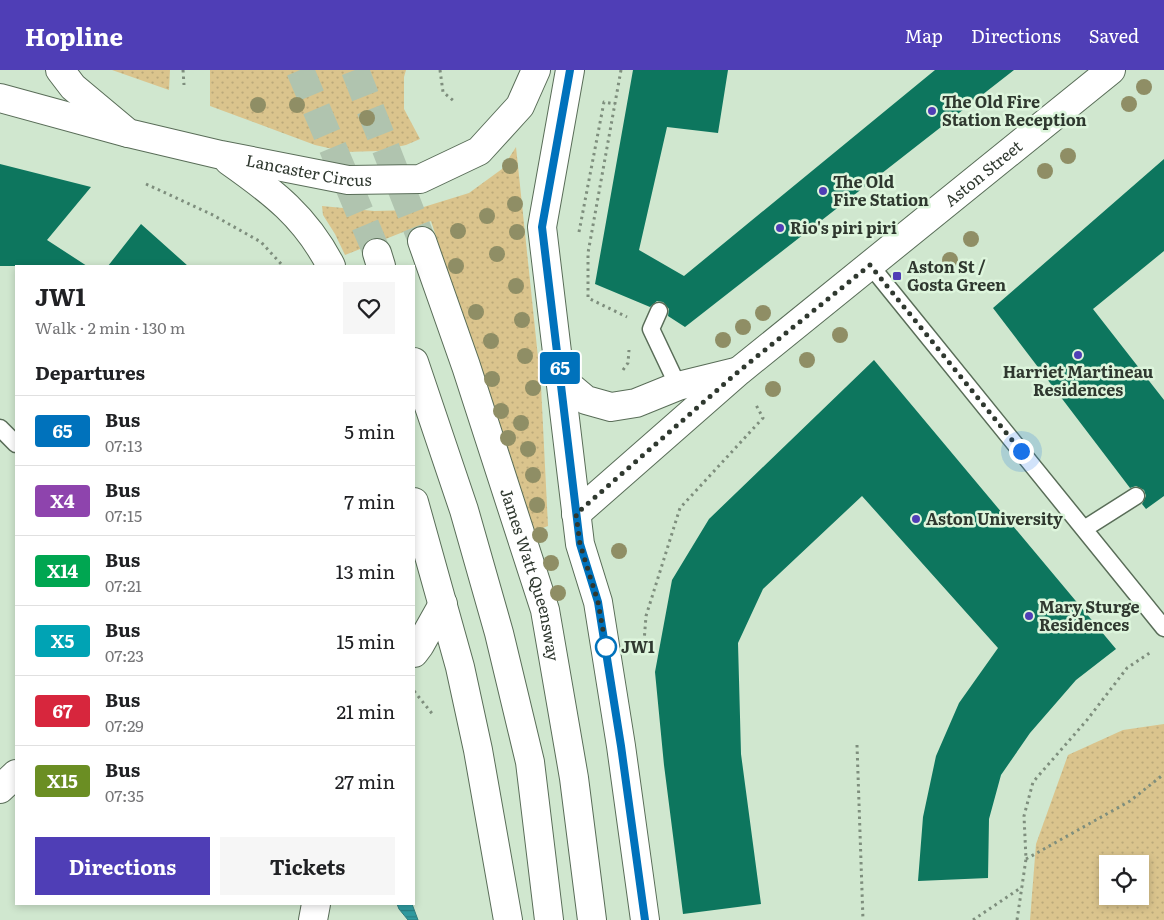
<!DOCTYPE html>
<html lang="en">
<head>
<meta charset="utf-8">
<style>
	:root { --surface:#fff; --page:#f6f6f6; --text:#202124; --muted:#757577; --line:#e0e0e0; --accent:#4f3eb6 }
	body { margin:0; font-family:Literata,serif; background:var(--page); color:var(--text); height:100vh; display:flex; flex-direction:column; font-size:19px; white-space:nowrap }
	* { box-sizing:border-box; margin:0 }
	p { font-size:16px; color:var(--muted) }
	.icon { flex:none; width:28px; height:28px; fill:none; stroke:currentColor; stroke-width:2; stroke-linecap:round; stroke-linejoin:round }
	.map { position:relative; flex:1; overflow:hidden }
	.sheet { position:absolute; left:15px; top:195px; width:400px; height:640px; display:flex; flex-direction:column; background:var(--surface); border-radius:0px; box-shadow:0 2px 8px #0003 }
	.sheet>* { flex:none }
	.badge { padding:0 10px; border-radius:4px; font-size:18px; line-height:32px }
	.buttons { position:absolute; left:1099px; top:785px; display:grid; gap:10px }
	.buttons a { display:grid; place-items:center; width:50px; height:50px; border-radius:0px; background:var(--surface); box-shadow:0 2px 8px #0003; font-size:25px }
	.you { position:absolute; width:25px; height:25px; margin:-12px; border:4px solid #fff; border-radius:50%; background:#1a73e8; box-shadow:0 0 0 8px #1a73e833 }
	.map>.badge { position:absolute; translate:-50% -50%; box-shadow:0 0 0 2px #fff }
	h2 { padding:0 20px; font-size:19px; line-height:45px }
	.round { display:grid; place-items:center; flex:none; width:52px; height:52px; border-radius:0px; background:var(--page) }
	.head { display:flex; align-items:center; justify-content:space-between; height:85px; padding:0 20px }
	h1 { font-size:24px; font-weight:700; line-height:38px }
	.cta { display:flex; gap:10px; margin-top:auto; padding:10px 20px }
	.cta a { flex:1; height:58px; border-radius:0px; background:var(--accent); color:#fff; font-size:20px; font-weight:700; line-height:58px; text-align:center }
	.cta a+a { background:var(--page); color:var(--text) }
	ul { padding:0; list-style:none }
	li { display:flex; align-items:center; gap:15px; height:70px; padding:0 20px; border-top:1px solid var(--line) }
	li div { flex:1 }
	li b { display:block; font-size:19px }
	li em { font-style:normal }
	li .badge { min-width:55px; font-weight:700; text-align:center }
	header { display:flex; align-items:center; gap:30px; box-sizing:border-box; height:70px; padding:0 25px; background:var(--accent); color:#fff }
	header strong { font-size:24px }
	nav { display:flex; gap:28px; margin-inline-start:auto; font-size:18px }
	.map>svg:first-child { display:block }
	.grass { fill:url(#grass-dots); fill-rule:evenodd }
	.water { fill:url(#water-rules); stroke:#2f7d7e }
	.building { fill:#0d765e }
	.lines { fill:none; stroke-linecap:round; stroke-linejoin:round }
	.secondary-tunnel { stroke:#b0c4af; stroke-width:28; stroke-dasharray:28 14; stroke-linecap:butt }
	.lane-casing { stroke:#596d58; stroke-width:19 }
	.street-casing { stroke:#596d58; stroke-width:30 }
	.secondary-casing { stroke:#596d58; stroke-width:30 }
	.highway-casing { stroke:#596d58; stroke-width:30 }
	.path { stroke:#7e8e7d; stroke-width:3; stroke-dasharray:2.5 4; stroke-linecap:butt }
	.lane { stroke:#fff; stroke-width:16 }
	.street { stroke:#fff; stroke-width:28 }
	.secondary { stroke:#fff; stroke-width:28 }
	.highway { stroke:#fff; stroke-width:28 }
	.tree { fill:#8f8e65 }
	.line-casing { stroke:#fff; stroke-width:11 }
	.line { stroke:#0072bc; stroke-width:8 }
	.walk { stroke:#2f382f; stroke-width:5; stroke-dasharray:0 9 }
	.poi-dot { fill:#4f3eb6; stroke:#ddf5dc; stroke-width:2 }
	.stop-dot { fill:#fff; stroke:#0072bc; stroke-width:2.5 }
	.labels { text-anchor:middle; stroke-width:5; stroke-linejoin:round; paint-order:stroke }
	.poi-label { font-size:16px; font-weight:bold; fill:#2f382f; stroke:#ddf5dc; text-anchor:start }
	.street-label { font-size:16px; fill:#2f382f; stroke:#ddf5dc }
	.stop-label { font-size:16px; font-weight:bold; fill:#2f382f; stroke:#ddf5dc; text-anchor:start }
</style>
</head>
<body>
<header>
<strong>Hopline</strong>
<nav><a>Map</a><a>Directions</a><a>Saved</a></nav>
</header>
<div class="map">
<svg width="1164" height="850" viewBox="0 0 1164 850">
	<defs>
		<pattern id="grass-dots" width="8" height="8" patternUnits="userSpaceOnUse" patternTransform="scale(1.25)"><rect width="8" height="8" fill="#dac48d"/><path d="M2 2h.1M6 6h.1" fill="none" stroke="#bba97a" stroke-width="1.8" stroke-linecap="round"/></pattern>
		<pattern id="water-rules" width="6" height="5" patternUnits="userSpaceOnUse" patternTransform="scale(1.25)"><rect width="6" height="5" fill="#2f9ba0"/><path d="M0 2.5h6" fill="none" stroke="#287f83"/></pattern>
	</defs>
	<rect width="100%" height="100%" fill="#d0e7cf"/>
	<path class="grass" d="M112 0H170L169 20Z
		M210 0H406L404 7V39L420 69 406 75 378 81 346 82 315 75 210 36Z
		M516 77 541 316 548 456 532 462 431 151 345 185 335 164 323 145 322 136 374 141 414 140 469 123 502 99Z
		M1164 654V850H1030L1036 774 1068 685 1123 660ZM1108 794H1140V826H1108Z"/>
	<path class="water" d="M397 834H412L418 850H408L399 839Z"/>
	<path class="building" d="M633 0H728L718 63 667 57 639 180 684 206 935 0H1014L685 257 668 246 669 239 663 232 657 231 650 237 595 214Z
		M1164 89V181L1093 239 1164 330V426L1146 439 1142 434 1146 426 1144 420 1136 416 1130 418 993 238Z
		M0 94 91 117 47 170 87 196H0Z
		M141 154 188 196H108Z
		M874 290 1116 579 1076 610 1030 663 1001 705 989 749 988 808 918 811 923 747 936 686 959 633 998 578 862 426 763 519 738 573 741 684 761 834 683 844 664 695 655 602 672 510 709 449Z"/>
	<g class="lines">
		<path class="secondary-tunnel" d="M300 0 377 183
			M355 0 422 171"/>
		<g class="lane-casing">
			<path id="lane" d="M870 195 1164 558
				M659 241 651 259 678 316
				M0 358 16 374
				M1084 459 1136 426"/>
		</g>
		<g class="street-casing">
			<g id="street">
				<path d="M561 309 586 330 611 337 636 333 678 316 735 302"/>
				<path id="s1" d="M576 444 739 301 1111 0"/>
				<path d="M414 583 420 575 443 534"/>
				<path d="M0 719 16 704"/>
				<path d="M313 850 316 834"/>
			</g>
		</g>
		<g class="secondary-casing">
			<g id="secondary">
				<path id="s2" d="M60 0 73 17 128 63 221 85 348 110 420 109 479 81 520 36 536 0"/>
				<path d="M570 0 542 157 580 474 598 532 621 676 645 850"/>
				<path d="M229 91C273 122 306 147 331 196"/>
				<path id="s3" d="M422 171 466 296 545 540 574 708 592 850"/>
				<path d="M377 183 381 196"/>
				<path d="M414 292 464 440 499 563 530 692 549 850"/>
				<path d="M414 432 460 597 478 680 508 850"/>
			</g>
		</g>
		<g class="highway-casing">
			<path id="highway" d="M0 28 128 63"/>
		</g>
		<path class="path" d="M183 0 184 15
			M440 0 443 22 455 32
			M621 0 588 183V228L627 247
			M146 114 211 144 261 172 283 196
			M579 162 604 32 615 34
			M623 300 628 293 629 280
			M643 585 646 546 680 438 763 348 755 333
			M414 621 434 646
			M857 675 863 850
			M1026 789 1130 731 1164 704
			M973 850 1022 817
			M1017 850 1026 789 1024 746 1033 712 1087 650 1127 598 1151 582"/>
		<use href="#lane" class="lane"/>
		<use href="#street" class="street"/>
		<use href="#secondary" class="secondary"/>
		<use href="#highway" class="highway"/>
	</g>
	<g class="tree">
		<circle cx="1144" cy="17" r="8"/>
		<circle cx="1129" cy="34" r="8"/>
		<circle cx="258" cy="35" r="8"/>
		<circle cx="297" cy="35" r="8"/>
		<circle cx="367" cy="48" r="8"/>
		<circle cx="1068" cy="86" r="8"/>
		<circle cx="510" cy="96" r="8"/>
		<circle cx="1045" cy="101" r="8"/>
		<circle cx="515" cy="134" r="8"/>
		<circle cx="487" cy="146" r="8"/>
		<circle cx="458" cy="161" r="8"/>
		<circle cx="517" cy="162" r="8"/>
		<circle cx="971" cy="169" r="8"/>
		<circle cx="497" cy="184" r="8"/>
		<circle cx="950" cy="190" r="8"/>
		<circle cx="456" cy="196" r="8"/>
		<circle cx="516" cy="216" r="8"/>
		<circle cx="476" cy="242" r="8"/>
		<circle cx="763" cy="243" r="8"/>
		<circle cx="522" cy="250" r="8"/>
		<circle cx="743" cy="257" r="8"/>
		<circle cx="840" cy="265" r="8"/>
		<circle cx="723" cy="270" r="8"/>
		<circle cx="491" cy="271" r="8"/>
		<circle cx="525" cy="286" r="8"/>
		<circle cx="807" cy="290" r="8"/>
		<circle cx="492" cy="309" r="8"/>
		<circle cx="533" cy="318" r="8"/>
		<circle cx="773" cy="319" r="8"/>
		<circle cx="501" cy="341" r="8"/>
		<circle cx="521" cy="353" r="8"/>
		<circle cx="508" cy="368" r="8"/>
		<circle cx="528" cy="379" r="8"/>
		<circle cx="533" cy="405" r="8"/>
		<circle cx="537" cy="435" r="8"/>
		<circle cx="540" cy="465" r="8"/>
		<circle cx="619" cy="481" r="8"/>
		<circle cx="551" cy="493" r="8"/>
		<circle cx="558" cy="523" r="8"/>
	</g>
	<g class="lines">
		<g class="line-casing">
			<path id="line" d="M570 0 542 157 580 474 598 532 621 676 645 850"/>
		</g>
		<use href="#line" class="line"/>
		<path class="walk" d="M606 577 598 532 580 474 576 444 739 301 870 195 1021 381"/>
	</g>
	<g class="poi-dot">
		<circle cx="932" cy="41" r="5"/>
		<circle cx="823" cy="121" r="5"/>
		<circle cx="780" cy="158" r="5"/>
		<rect x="892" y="201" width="10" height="10" rx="2.5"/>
		<circle cx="1078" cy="285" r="5"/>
		<circle cx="916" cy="449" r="5"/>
		<circle cx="1029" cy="546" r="5"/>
	</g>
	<circle class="stop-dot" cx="606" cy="577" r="10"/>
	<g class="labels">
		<g class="poi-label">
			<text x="942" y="38">The Old Fire<tspan x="942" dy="18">Station Reception</tspan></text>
			<text x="833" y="118">The Old<tspan x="833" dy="18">Fire Station</tspan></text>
			<text x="790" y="164">Rio's piri piri</text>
			<text x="907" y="203">Aston St /<tspan x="907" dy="18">Gosta Green</tspan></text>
			<text x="1078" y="308" text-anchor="middle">Harriet Martineau<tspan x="1078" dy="18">Residences</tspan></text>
			<text x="926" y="455">Aston University</text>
			<text x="1039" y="543">Mary Sturge<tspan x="1039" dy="18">Residences</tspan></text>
		</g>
		<g class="street-label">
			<text dy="6" stroke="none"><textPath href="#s2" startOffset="278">Lancaster Circus</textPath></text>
			<text dy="6" stroke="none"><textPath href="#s1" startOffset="531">Aston Street</textPath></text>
			<text dy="6" stroke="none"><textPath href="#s3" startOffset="351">James Watt Queensway</textPath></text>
		</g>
		<g class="stop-label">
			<text x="621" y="583">JW1</text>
		</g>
	</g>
</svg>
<div class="buttons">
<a><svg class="icon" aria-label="locate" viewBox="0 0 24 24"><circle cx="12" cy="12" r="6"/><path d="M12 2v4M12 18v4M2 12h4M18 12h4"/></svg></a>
</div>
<div class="you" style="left:1021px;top:381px"></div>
<b class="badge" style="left:560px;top:298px;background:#0072bc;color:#fff">65</b>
<section class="sheet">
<div class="head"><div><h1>JW1</h1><p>Walk · 2 min · 130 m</p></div><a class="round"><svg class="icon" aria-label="heart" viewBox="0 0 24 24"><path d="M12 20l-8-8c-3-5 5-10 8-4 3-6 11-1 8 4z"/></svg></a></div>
<h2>Departures</h2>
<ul>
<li><span class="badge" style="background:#0072bc;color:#fff">65</span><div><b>Bus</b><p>07:13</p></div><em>5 min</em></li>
<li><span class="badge" style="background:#8e44ad;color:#fff">X4</span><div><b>Bus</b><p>07:15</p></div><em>7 min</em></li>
<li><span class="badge" style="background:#00a651;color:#fff">X14</span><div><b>Bus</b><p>07:21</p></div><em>13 min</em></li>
<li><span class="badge" style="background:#00a3b4;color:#fff">X5</span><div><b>Bus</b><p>07:23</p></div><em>15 min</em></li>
<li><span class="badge" style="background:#d7263d;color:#fff">67</span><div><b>Bus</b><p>07:29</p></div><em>21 min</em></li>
<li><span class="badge" style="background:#6b8e23;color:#fff">X15</span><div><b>Bus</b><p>07:35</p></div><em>27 min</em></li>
</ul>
<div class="cta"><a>Directions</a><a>Tickets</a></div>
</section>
</div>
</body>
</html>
